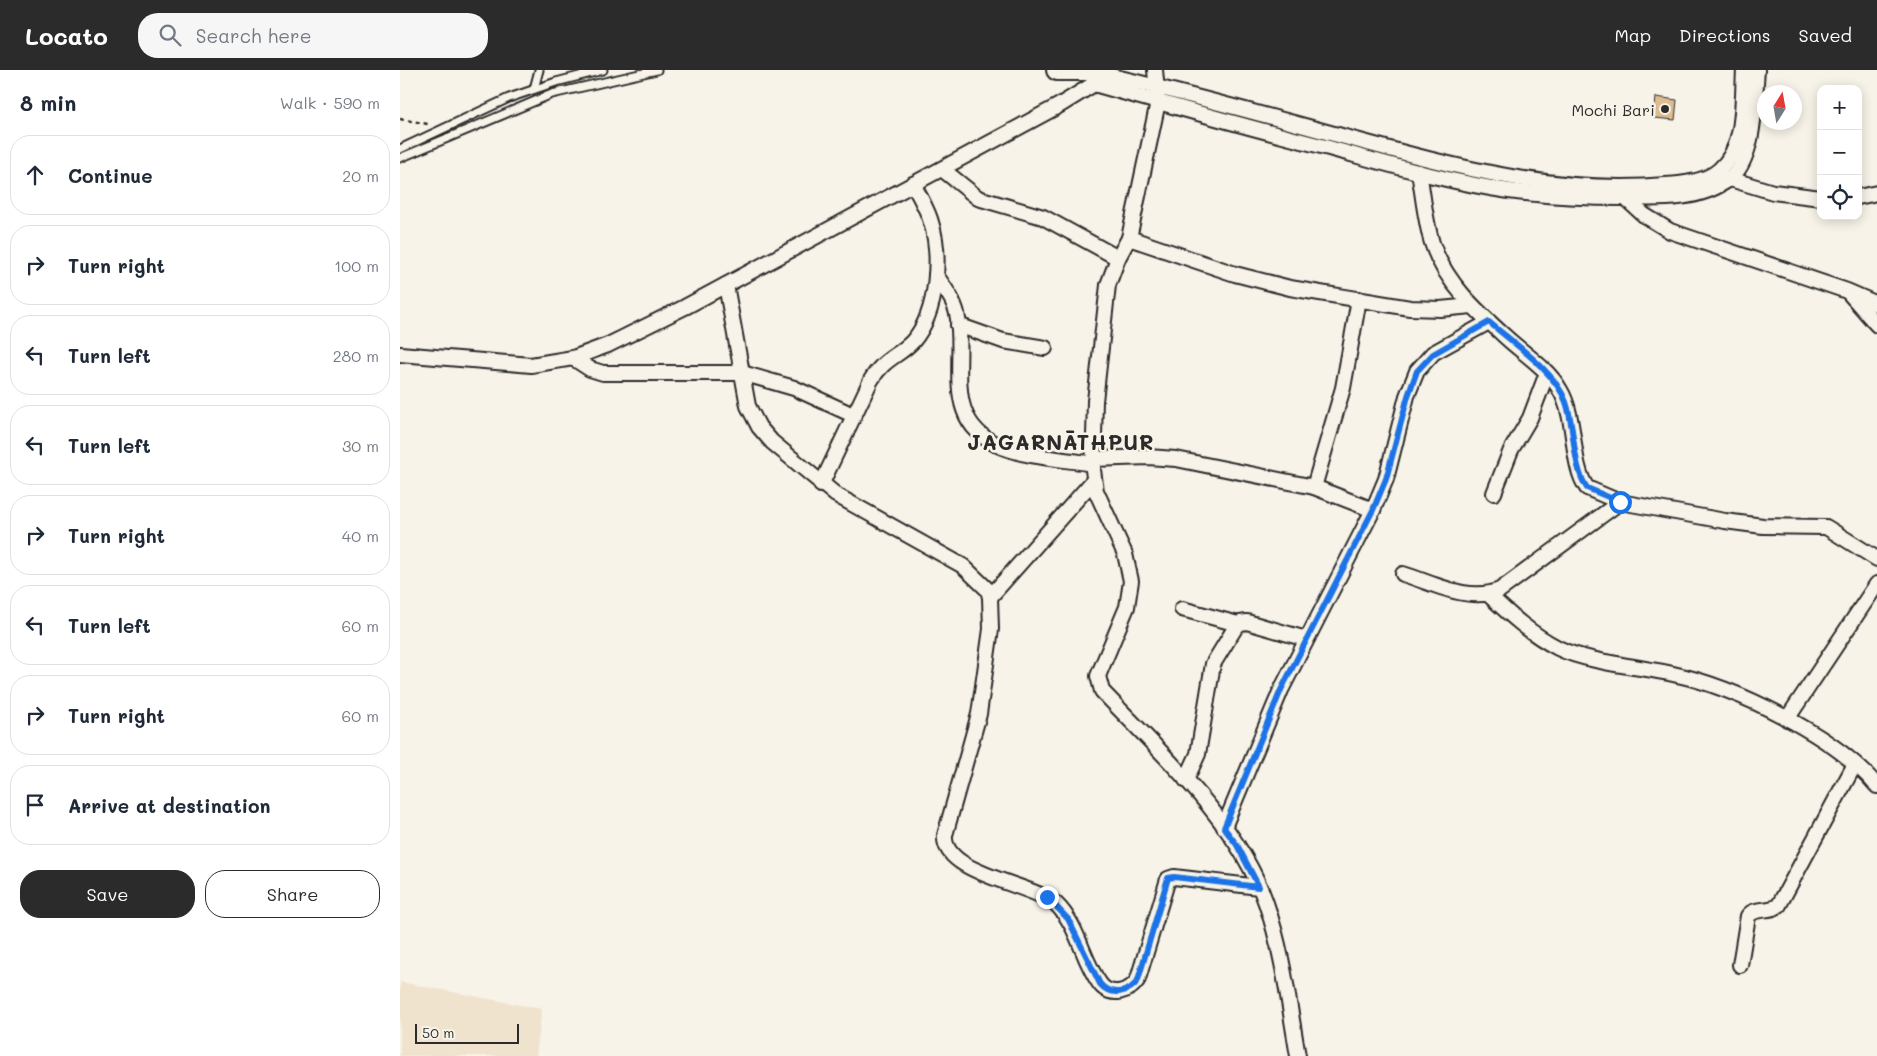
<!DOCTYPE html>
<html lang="en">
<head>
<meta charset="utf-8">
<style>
  :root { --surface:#fff; --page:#f6f6f7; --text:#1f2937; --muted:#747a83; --line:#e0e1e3; --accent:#2b2b2b }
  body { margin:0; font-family:Mali,sans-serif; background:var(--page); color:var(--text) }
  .controls { position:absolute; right:15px; top:15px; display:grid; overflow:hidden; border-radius:10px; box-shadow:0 2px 12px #0003 }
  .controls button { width:45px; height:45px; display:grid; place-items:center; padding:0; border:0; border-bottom:1px solid var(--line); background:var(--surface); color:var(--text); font:25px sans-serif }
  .compass { position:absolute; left:1357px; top:15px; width:45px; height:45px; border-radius:50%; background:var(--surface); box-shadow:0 2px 12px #0003; rotate:11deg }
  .scale { position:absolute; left:15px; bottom:12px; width:104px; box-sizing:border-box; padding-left:5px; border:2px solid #2b2b2b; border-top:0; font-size:14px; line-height:18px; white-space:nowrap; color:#2b2b2b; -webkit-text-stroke:4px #f7f3e8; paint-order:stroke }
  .stop { position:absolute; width:15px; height:15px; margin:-11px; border:4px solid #1a73e8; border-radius:50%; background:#fff }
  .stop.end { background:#1a73e8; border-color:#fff; box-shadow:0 1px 5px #0008 }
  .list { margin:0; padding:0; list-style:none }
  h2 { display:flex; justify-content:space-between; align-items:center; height:65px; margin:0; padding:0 20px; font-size:21px }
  h2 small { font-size:16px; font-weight:400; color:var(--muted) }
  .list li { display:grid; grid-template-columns:32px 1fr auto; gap:15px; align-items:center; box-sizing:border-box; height:80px; margin:0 10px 10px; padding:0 10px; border:1px solid var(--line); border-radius:20px }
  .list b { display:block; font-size:19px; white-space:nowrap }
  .list em { font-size:16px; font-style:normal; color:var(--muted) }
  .actions { display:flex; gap:10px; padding:15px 20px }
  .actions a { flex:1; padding:11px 0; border:1px solid var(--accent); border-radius:20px; text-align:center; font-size:18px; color:var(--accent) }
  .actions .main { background:var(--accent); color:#fff }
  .icon { flex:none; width:28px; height:28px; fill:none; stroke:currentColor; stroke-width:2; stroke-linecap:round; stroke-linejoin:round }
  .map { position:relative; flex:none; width:1477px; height:986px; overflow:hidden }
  header { display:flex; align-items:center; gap:30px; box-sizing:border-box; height:70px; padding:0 25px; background:var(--accent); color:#fff }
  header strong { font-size:24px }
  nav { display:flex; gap:28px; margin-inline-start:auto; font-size:18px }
  .search { width:350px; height:45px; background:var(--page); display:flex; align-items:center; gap:12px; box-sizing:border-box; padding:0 18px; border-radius:20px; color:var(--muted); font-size:19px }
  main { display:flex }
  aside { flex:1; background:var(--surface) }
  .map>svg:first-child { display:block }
  .built { fill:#f0e3ce }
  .building { fill:#debe90; stroke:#2b2b2b }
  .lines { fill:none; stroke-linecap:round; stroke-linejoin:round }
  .service-casing { stroke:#2b2b2b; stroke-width:11 }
  .minor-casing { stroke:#2b2b2b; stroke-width:18 }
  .secondary-casing { stroke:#2b2b2b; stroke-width:24 }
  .path { stroke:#2b2b2b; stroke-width:2.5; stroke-dasharray:4 4; stroke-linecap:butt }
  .service { stroke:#f7f3e8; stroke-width:7 }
  .minor { stroke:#f7f3e8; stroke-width:14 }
  .secondary { stroke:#f7f3e8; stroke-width:20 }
  .route { stroke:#1a73e8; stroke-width:6 }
  .poi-dot { fill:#2b2b2b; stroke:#f7f3e8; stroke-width:2 }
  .labels { text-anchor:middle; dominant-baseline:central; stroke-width:5; stroke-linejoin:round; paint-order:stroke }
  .poi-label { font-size:16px; fill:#2b2b2b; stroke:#f7f3e8; text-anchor:end }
  .district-label { font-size:21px; font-weight:bold; letter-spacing:1px; fill:#2b2b2b; stroke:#f7f3e8 }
</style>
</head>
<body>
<header>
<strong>Locato</strong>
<div class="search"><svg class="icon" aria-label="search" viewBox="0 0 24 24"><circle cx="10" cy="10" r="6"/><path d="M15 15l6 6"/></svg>Search here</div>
<nav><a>Map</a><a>Directions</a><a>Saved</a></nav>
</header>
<main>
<aside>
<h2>8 min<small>Walk · 590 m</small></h2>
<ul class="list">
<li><svg class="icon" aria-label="ahead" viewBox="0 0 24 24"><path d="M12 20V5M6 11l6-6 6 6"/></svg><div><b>Continue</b></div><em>20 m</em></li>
<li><svg class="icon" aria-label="right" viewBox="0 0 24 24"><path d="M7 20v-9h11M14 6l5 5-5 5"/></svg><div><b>Turn right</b></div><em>100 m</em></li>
<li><svg class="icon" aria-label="left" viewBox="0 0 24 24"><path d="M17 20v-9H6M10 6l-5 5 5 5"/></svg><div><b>Turn left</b></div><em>280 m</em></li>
<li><svg class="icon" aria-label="left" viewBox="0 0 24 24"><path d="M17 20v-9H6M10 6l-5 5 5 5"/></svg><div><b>Turn left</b></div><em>30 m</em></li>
<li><svg class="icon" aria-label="right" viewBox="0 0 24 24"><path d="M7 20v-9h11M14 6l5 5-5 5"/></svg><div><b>Turn right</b></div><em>40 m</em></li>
<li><svg class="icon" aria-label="left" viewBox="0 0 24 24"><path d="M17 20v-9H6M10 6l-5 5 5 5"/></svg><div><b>Turn left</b></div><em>60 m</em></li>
<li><svg class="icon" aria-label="right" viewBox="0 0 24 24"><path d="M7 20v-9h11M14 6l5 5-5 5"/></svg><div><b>Turn right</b></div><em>60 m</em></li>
<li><svg class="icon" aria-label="arrive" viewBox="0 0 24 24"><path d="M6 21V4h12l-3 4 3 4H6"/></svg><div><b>Arrive at destination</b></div></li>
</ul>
<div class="actions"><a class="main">Save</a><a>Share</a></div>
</aside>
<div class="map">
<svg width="1477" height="986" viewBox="0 0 1477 986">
  <rect width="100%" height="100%" fill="#f7f3e8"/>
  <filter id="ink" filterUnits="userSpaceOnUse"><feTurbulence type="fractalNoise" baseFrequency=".02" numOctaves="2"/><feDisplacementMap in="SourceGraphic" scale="10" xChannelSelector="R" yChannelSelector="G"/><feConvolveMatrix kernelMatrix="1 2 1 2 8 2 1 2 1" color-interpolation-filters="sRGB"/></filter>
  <g filter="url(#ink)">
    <path class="built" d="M0 912 142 939 136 986H0Z"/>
    <path class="building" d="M1256 27 1277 30 1275 50 1254 48Z"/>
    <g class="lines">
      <g class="service-casing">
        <g id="service">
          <path d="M134 19 139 0"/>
          <path d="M0 79 109 28 156 12 203 0"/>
          <path d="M0 88 152 24 257 0"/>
        </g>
      </g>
      <g class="minor-casing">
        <g id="minor">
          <path d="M755 0 758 32 729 168 718 188 708 215 695 331 693 400 696 421 725 484 731 511 727 537 698 606 702 621C760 682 838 752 866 833 883 882 889 935 898 986"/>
          <path d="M703 4C786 23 867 46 949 68 1052 96 1157 125 1265 115 1282 114 1306 112 1319 100 1346 77 1342 32 1344 0"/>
          <path d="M694 14C772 36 850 58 929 78 988 94 1048 112 1109 121 1147 126 1186 128 1225 128 1259 129 1300 131 1329 109 1356 89 1354 31 1357 0"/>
          <path d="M542 99 578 128 643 147 718 188"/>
          <path d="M1019 102C1023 125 1025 150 1032 173 1045 213 1078 242 1109 270 1126 285 1149 300 1160 320 1177 348 1170 394 1187 418L1220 432 1325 451 1363 456 1426 457 1477 489"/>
          <path d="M1330 109 1373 122 1421 128"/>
          <path d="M1458 127 1477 123"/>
          <path d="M1225 128 1244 145 1270 161 1447 221 1477 234"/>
          <path d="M729 168 835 204 890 218 1010 238 1040 239 1072 236"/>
          <path d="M536 205C545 219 556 232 558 249 565 297 542 353 602 377 630 388 664 389 693 394"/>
          <path d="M326 215 348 336 359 357 372 372 436 425 563 496 588 520 590 527 591 559 579 644 545 765C541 804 633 814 656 834 679 856 682 890 700 914 710 928 731 922 738 909L768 809 774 807 859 817"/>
          <path d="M1449 223 1477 255"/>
          <path d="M558 255 603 271 645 278"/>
          <path d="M0 284 131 295 173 288 208 275 285 237 660 35 694 14 707 0"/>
          <path d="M173 288 190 299 203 303H342L394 318 453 345"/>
          <path d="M693 389 748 387 776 389 914 417 973 440"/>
          <path d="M421 415 471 310C485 287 498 287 513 271 538 242 542 184 530 149 526 137 519 125 513 114"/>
          <path d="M914 417 943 318 959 229"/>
          <path d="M1094 423 1111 380 1130 348 1147 303"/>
          <path d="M1003 504C1033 513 1069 533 1100 520L1220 432"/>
          <path d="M1089 525C1110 545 1131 564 1158 578 1186 592 1241 597 1273 604 1335 617 1436 666 1477 716"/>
          <path d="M590 527 694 410"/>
          <path d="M782 539 838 554"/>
          <path d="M1387 649 1477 514"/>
          <path d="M786 710 798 684 813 594 835 558 840 553 847 552 906 569"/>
          <path d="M824 757 881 620 973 440 986 409 1007 326 1017 301 1033 283 1089 252"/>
          <path d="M1340 895 1348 846C1356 836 1370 843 1379 835L1455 694"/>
        </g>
      </g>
      <g class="secondary-casing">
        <path id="secondary" d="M657 0H691"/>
      </g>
      <path class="path" d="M0 49 28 54"/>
      <use href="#service" class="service"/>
      <use href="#minor" class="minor"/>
      <use href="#secondary" class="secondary"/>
    </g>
  </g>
  <g class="lines" filter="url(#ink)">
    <path class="route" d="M647 827 668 849 700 914C711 927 730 923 738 910L768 808 774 807 859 817 837 775 824 758 881 620 973 440 986 409 1008 326 1017 301 1033 284 1089 252C1114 274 1154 300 1166 332 1175 357 1172 396 1187 418L1220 432"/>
  </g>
  <circle class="poi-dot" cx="1265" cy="39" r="5"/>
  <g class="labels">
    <g class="poi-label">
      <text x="1255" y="39">Mochi Bari</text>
    </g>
    <g class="district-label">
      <text x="661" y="371">JAGARNĀTHPUR</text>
    </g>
  </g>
</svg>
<div class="controls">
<button>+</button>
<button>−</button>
<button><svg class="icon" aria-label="locate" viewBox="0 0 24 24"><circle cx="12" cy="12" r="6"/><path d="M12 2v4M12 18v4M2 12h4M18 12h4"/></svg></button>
</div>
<svg class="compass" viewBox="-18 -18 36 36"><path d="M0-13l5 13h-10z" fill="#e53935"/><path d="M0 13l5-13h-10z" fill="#747a83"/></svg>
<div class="scale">50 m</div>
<div class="stop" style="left:1220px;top:432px"></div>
<div class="stop end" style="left:647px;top:827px"></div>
</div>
</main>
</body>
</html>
